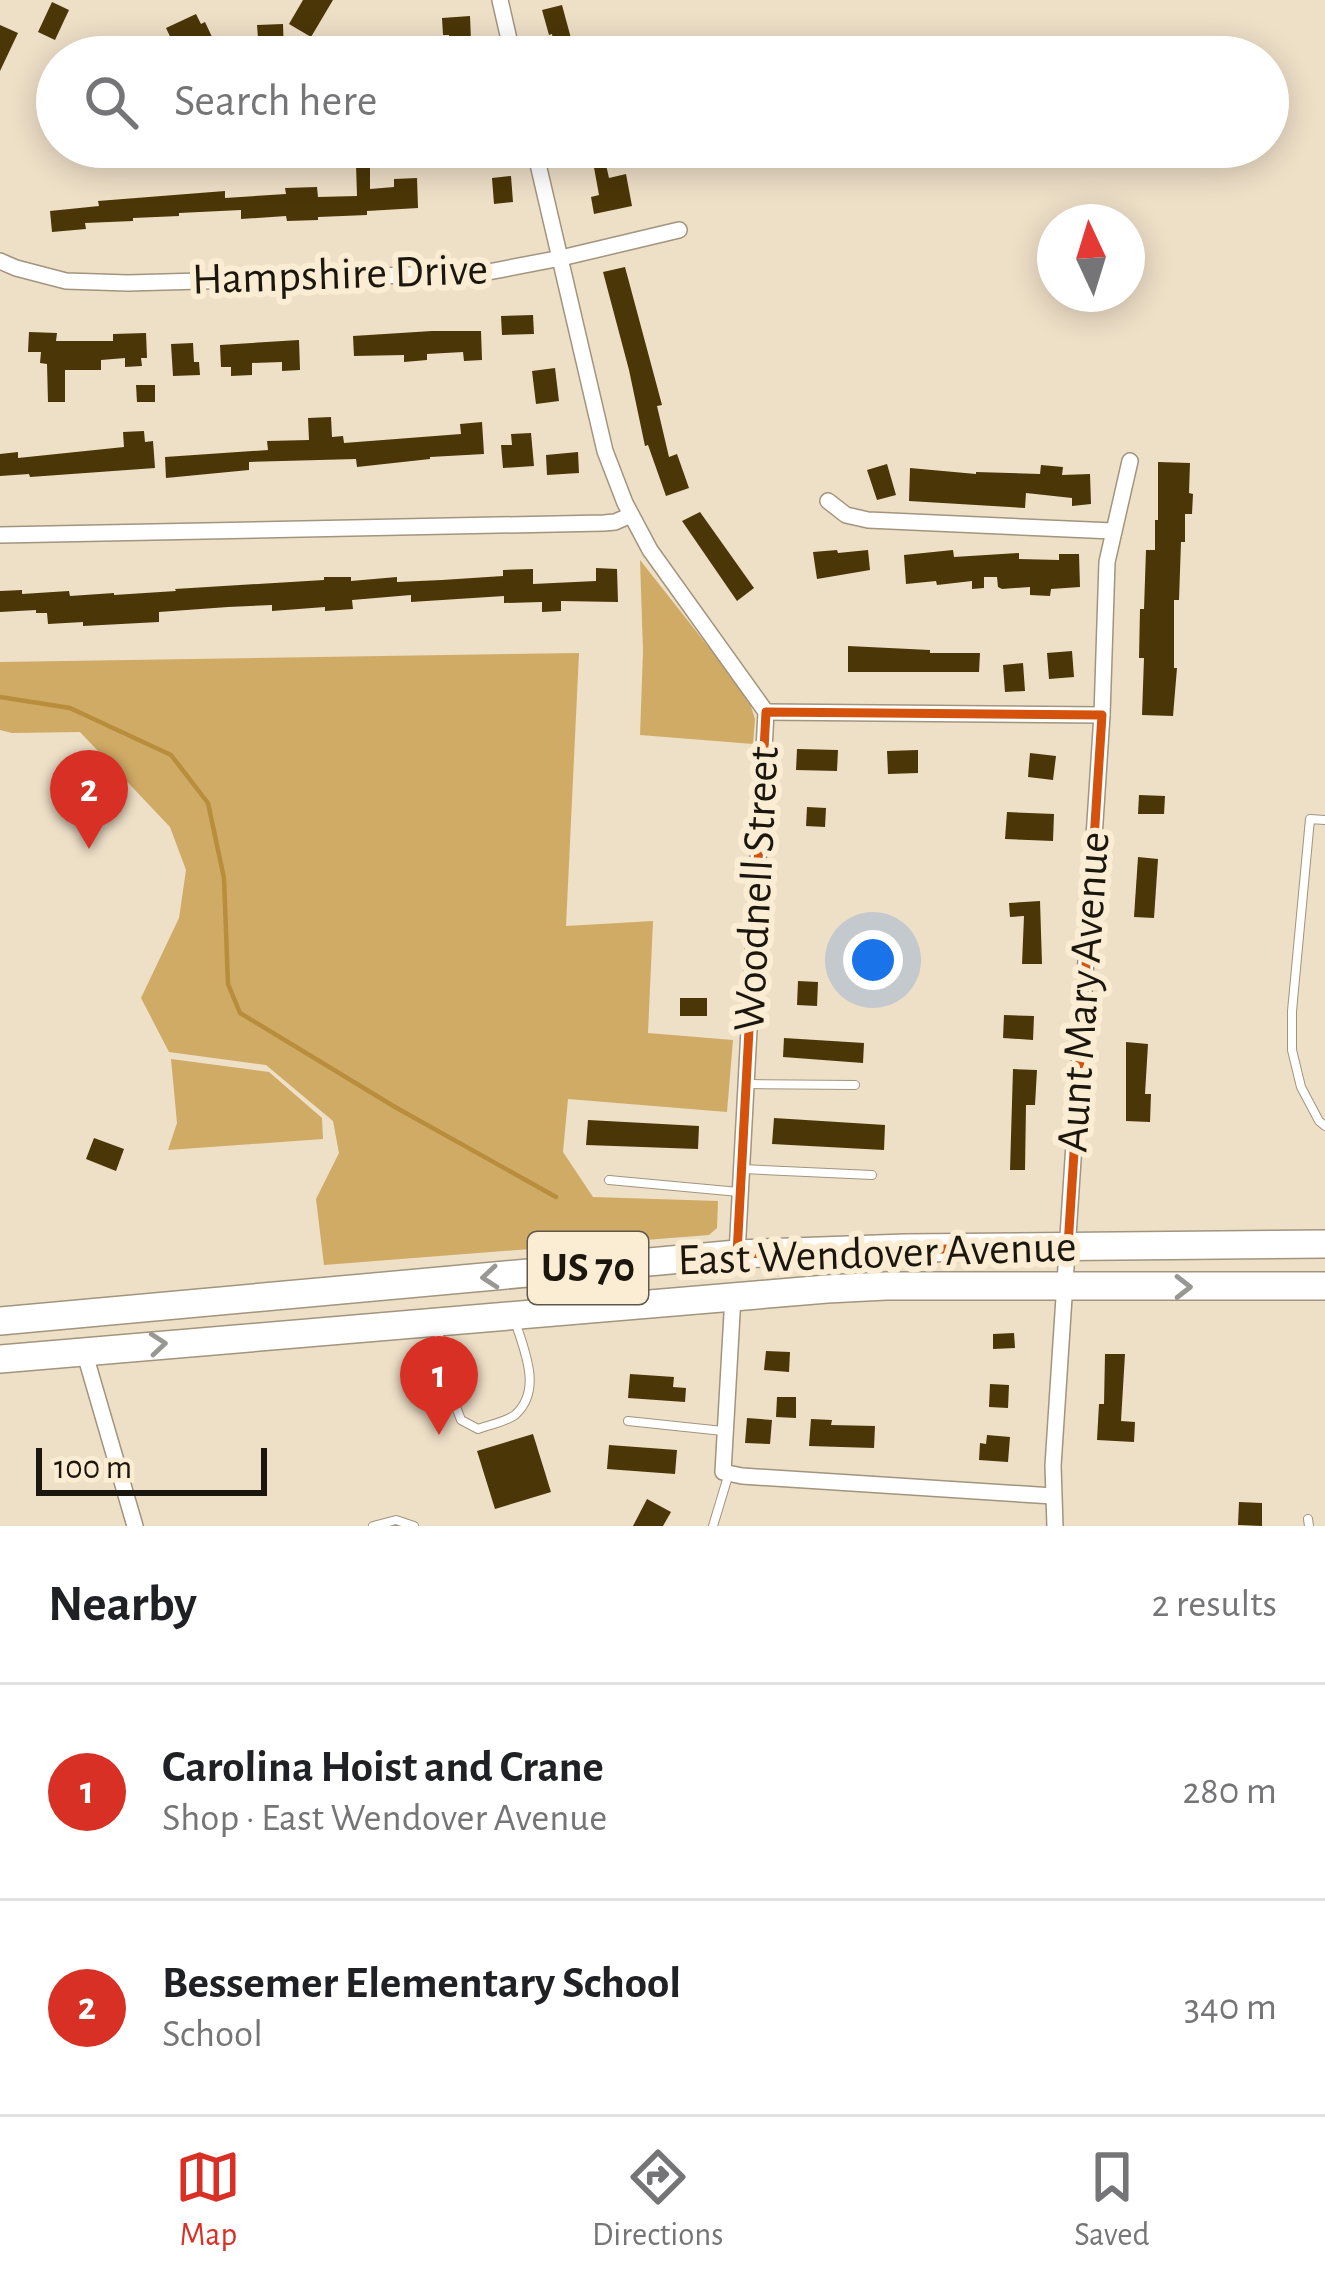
<!DOCTYPE html>
<html lang="en">
<head>
<meta charset="utf-8">
<style>
  :root { --surface:#fff; --page:#f2f2f2; --text:#202124; --muted:#757577; --line:#e0e0e0; --accent:#d93025 }
  body { margin:0; font-family:"Alegreya Sans",sans-serif; background:var(--page); color:var(--text) }
  .compass { position:absolute; left:1037px; top:204px; width:108px; height:108px; border-radius:50%; background:var(--surface); box-shadow:0 6px 30px #0003; rotate:356deg }
  .scale { position:absolute; left:36px; bottom:30px; width:231px; box-sizing:border-box; padding-left:12px; border:6px solid #1c170e; border-top:0; font-size:33px; line-height:42px; white-space:nowrap; color:#1c170e; -webkit-text-stroke:9px #fbedd3; paint-order:stroke }
  .you { position:absolute; left:873px; top:960px; width:42px; height:42px; margin:-30px; border:9px solid #fff; border-radius:50%; background:#1a73e8; box-shadow:0 0 0 18px #1a73e833 }
  .badge { display:grid; place-items:center; width:78px; height:78px; border-radius:50%; background:var(--accent); color:#fff; font-size:39px; font-weight:700 }
  .pin { position:absolute; translate:-50% -99px; filter:drop-shadow(0 3px 6px #0008) }
  .pin::after { content:''; position:absolute; top:63px; width:42px; height:36px; background:inherit; clip-path:polygon(0 0,100% 0,50% 100%) }
  .list { margin:0; padding:0; list-style:none }
  h2 { display:flex; justify-content:space-between; align-items:center; height:156px; margin:0; padding:0 48px; font-size:51px }
  h2 small { font-size:39px; font-weight:400; color:var(--muted) }
  .list li { display:grid; grid-template-columns:78px 1fr auto; gap:36px; align-items:center; box-sizing:border-box; height:216px; padding:0 48px; border-top:3px solid var(--line) }
  .list b { display:block; font-size:45px; white-space:nowrap }
  .list p { margin:0; font-size:39px; white-space:nowrap; color:var(--muted) }
  .list em { font-size:39px; font-style:normal; color:var(--muted) }
  .icon { flex:none; width:66px; height:66px; fill:none; stroke:currentColor; stroke-width:2; stroke-linecap:round; stroke-linejoin:round }
  .map { position:relative; flex:none; width:1325px; height:1526px; overflow:hidden }
  .search { position:absolute; background:var(--surface); box-shadow:0 6px 30px #0003; left:36px; right:36px; top:36px; height:132px; display:flex; align-items:center; gap:30px; box-sizing:border-box; padding:0 42px; border-radius:66px; color:var(--muted); font-size:45px }
  .sheet { height:588px; background:var(--surface) }
  nav { display:flex; justify-content:space-around; align-items:center; box-sizing:border-box; height:168px; border-top:3px solid var(--line); background:var(--surface); font-size:33px; color:var(--muted) }
  nav a { display:grid; justify-items:center; gap:6px }
  nav .on { color:var(--accent) }
  .map>svg:first-child { display:block }
  .green { fill:#d0ab66 }
  .lines { fill:none; stroke-linecap:round; stroke-linejoin:round }
  .stream { stroke:#b88e3c; stroke-width:4.5 }
  .building { fill:#4b3607 }
  .lane-casing { stroke:#a2947d; stroke-width:10 }
  .street-casing { stroke:#a2947d; stroke-width:18 }
  .highway-casing { stroke:#a2947d; stroke-width:30 }
  .lane { stroke:#fff; stroke-width:8 }
  .street { stroke:#fff; stroke-width:15 }
  .highway { stroke:#fff; stroke-width:27 }
  .oneway { stroke:#999793 }
  .marked { fill:none; stroke:#d4520c; stroke-width:9; stroke-linejoin:round }
  .labels { text-anchor:middle; dominant-baseline:central; stroke-width:12; stroke-linejoin:round; paint-order:stroke }
  .shield { fill:#fbedd3; stroke:#5f5749; stroke-width:3 }
  .shield-label { font-size:42px; font-weight:bold; fill:#1c170e }
  .street-label { font-size:45px; fill:#1c170e; stroke:#fbedd3 }
</style>
</head>
<body>
<div class="map">
<svg width="1325" height="1526" viewBox="0 0 1325 1526">
  <rect width="100%" height="100%" fill="#eedfc7"/>
  <g class="green">
    <path d="M640 560 748 697 755 719 753 744 640 735 643 651Z"/>
    <path d="M579 653 566 926 653 921 648 1033 733 1040 727 1112 568 1099 563 1152 593 1197 718 1201 717 1228 709 1235 324 1265 316 1199 339 1153 333 1121 266 1065 169 1052 141 998 179 918 186 870 170 827 80 732 12 733 0 730V662Z"/>
    <path d="M171 1059 269 1072 322 1118 323 1139 168 1150 177 1123Z"/>
  </g>
  <g class="lines">
    <path class="stream" d="M0 697 70 708 171 755 208 803 224 878 228 984 240 1013 395 1107 556 1197"/>
  </g>
  <g class="building">
    <path d="M303 0H333L311 37 289 24Z"/>
    <path d="M52 2 69 10 55 40 38 32Z"/>
    <path d="M562 5 572 42 575 57H556L552 34 549 35 542 10Z"/>
    <path d="M196 14 201 24 205 22 213 39 192 49 189 43 176 49 166 28Z"/>
    <path d="M470 16 471 41 450 43 449 35H443L442 18Z"/>
    <path d="M283 24 284 57H252L251 38H258L257 25Z"/>
    <path d="M0 25 18 33 0 71Z"/>
    <path d="M585 147H602L609 178 626 174 632 206 594 214 591 197 599 195 593 162 588 163Z"/>
    <path d="M356 164H370V189L394 187V179L417 178 418 208 367 211V215L318 217V220L287 221 286 216 241 219V210L179 213V216L133 218V221L85 223 86 229 52 232 50 211 99 206 98 201 225 191V198L286 194 285 188 317 187 318 197 357 196Z"/>
    <path d="M511 176 513 202 494 204 492 178Z"/>
    <path d="M625 267 662 405 657 406 669 457 677 454 689 488 666 496 648 445 645 446 629 370 603 272Z"/>
    <path d="M533 315 534 334 502 335 501 316Z"/>
    <path d="M432 331H481L482 360 464 361 463 352 427 354V360L404 362V355L354 356 353 336Z"/>
    <path d="M29 332 57 333 56 341H113V334L146 333 147 358H141L142 366 125 367V358L101 360V370H65V402H48L47 364 40 363 41 352H28Z"/>
    <path d="M299 340 300 370 282 371V362L252 363V375L231 376V367H221L220 345Z"/>
    <path d="M193 343 194 362H199L200 375 173 376 171 344Z"/>
    <path d="M555 368 559 401 536 404 532 371Z"/>
    <path d="M136 385H155V402H137Z"/>
    <path d="M331 417 332 437 343 436 344 443 461 434 460 424 482 422 484 454 430 457V459L357 467 356 459 249 462V470L166 478 165 457 268 450 267 441 309 440 308 418Z"/>
    <path d="M144 431 145 442 153 441 155 468 30 477 29 474 0 476V454L18 452V458L124 447 123 432Z"/>
    <path d="M531 433 534 466 503 468 501 445H512L511 434Z"/>
    <path d="M578 452 579 473 547 475 546 455Z"/>
    <path d="M1158 462 1190 463 1189 493 1193 494 1192 514H1185V542H1181L1179 600H1174V668H1177L1173 716 1142 715 1144 658H1139L1140 609H1144L1146 550H1155V520H1158Z"/>
    <path d="M887 464 896 495 877 500 867 470Z"/>
    <path d="M1041 465 1063 467 1062 475 1090 474 1091 504 1072 506V498L1026 493 1025 508 909 501 910 468 976 474V472L1040 474Z"/>
    <path d="M700 512 754 588 737 601 682 521Z"/>
    <path d="M837 550 838 553 868 550 870 570 817 579 813 552Z"/>
    <path d="M953 550 954 557 1019 553V559L1059 560V554H1079L1080 587 1051 589 1050 596 1030 595V587L1002 589 998 587 997 577H984V588L972 589V581L937 585 936 581 906 584 904 555Z"/>
    <path d="M596 568 617 569 618 602 561 601V611L542 612V602L504 603V596L411 602V595L352 600 353 609 325 611V607L272 611V605L228 607 159 612V622L83 626V622L48 624 47 613H36V610L0 612V591L22 590V594L69 591 70 596 114 593V595L176 591 175 589 324 580V577H351V581L397 577V582L442 580 503 576V570L533 569V584L596 581Z"/>
    <path d="M848 646 930 650V653H980L979 672H848Z"/>
    <path d="M1072 651 1074 677 1049 679 1047 653Z"/>
    <path d="M1023 663 1025 691 1005 692 1003 665Z"/>
    <path d="M797 749 838 750 837 771 796 770Z"/>
    <path d="M918 750V773L888 774 887 751Z"/>
    <path d="M1030 753 1056 756 1053 780 1028 777Z"/>
    <path d="M1139 795 1165 796 1164 814H1138Z"/>
    <path d="M807 807 826 808 825 827 806 826Z"/>
    <path d="M1007 812 1054 814 1053 841 1005 839Z"/>
    <path d="M1138 857 1158 859 1154 918 1134 917Z"/>
    <path d="M1040 901 1042 964H1022L1024 916 1010 917 1009 903Z"/>
    <path d="M798 981 818 982 817 1006 797 1005Z"/>
    <rect x="680" y="998" width="27" height="18"/>
    <path d="M1004 1015 1034 1016 1033 1040 1003 1038Z"/>
    <path d="M784 1038 864 1043 863 1063 783 1057Z"/>
    <path d="M1126 1042 1148 1044 1145 1094H1151L1150 1122 1126 1121Z"/>
    <path d="M1013 1069 1037 1070 1035 1105H1026L1025 1170H1010Z"/>
    <path d="M774 1118 885 1125 884 1150 772 1144Z"/>
    <path d="M588 1120 699 1126 698 1149 586 1145Z"/>
    <path d="M94 1138 124 1149 116 1171 86 1159Z"/>
    <path d="M1014 1333 1015 1348 993 1349V1334Z"/>
    <path d="M766 1351 790 1352 789 1372 764 1370Z"/>
    <path d="M1105 1354H1125L1121 1421 1135 1422 1134 1442 1097 1440 1099 1404H1104Z"/>
    <path d="M630 1374 674 1377 673 1387 686 1388 685 1402 628 1398Z"/>
    <path d="M990 1384 1009 1385 1008 1408 989 1407Z"/>
    <path d="M777 1397H796V1418L776 1417Z"/>
    <path d="M747 1418 772 1420 770 1444 745 1443Z"/>
    <path d="M811 1419 832 1420 831 1425 875 1426 874 1448 809 1446Z"/>
    <path d="M533 1434 551 1492 495 1509 477 1451Z"/>
    <path d="M987 1435 1010 1437 1008 1462 979 1460 980 1443 986 1444Z"/>
    <path d="M609 1445 677 1450 675 1474 607 1469Z"/>
    <path d="M647 1499 671 1512 663 1526H633Z"/>
    <path d="M1239 1502 1262 1503V1526L1238 1525Z"/>
  </g>
  <g class="lines">
    <g class="lane-casing">
      <g id="lane">
        <path d="M1325 820 1310 819 1292 1011V1050L1301 1087 1319 1121 1325 1126"/>
        <path d="M748 1084 855 1085"/>
        <path d="M743 1169 872 1175"/>
        <path d="M609 1180 739 1192"/>
        <path d="M437 1328 453 1399 461 1420 478 1429C489 1425 505 1422 515 1415 543 1390 524 1350 515 1321"/>
        <path d="M628 1421 723 1431"/>
        <path d="M1308 1519 1309 1526"/>
        <path d="M373 1526 396 1520 414 1526"/>
        <path d="M713 1526 729 1473"/>
      </g>
    </g>
    <g class="street-casing">
      <g id="street">
        <path d="M500 0 513 57"/>
        <path d="M534 147 605 451 625 503 650 550 766 712 737 1254"/>
        <path d="M0 261 16 268 66 281 128 283 483 273 561 258 679 230"/>
        <path d="M828 501 846 515 868 520 1113 531"/>
        <path d="M0 535 604 523 615 522 631 515"/>
        <path d="M766 712 1102 715"/>
        <path d="M733 1296 723 1472 742 1476 1053 1496"/>
        <path d="M84 1351 135 1526"/>
        <path d="M1055 1526 1053 1466 1102 715 1107 562 1130 461"/>
      </g>
    </g>
    <g class="highway-casing">
      <g id="highway">
        <path d="M0 1321 737 1254 906 1248 1325 1244"/>
        <path d="M0 1359 827 1289 886 1286H1325"/>
      </g>
    </g>
    <use href="#lane" class="lane"/>
    <use href="#street" class="street"/>
    <use href="#highway" class="highway"/>
  </g>
  <defs><path id="oneway-chevron" d="M-2-3.5L2.5 0L-2 3.5" fill="none" stroke-width="1.6" stroke-linecap="round" stroke-linejoin="round" transform="scale(3)"/></defs>
  <g class="oneway">
    <use href="#oneway-chevron" transform="translate(490 1277) rotate(175)"/>
    <use href="#oneway-chevron" transform="translate(1183 1287)"/>
    <use href="#oneway-chevron" transform="translate(158 1344) rotate(-5)"/>
  </g>
  <path class="marked" d="M766 712 1102 715 1068 1246 737 1254Z"/>
  <g class="labels">
    <rect class="shield" x="528" y="1232" width="120" height="72" rx="9"/>
    <g class="shield-label">
      <text x="588" y="1268">US 70</text>
    </g>
    <g class="street-label">
      <text transform="translate(340 275) rotate(-2)">Hampshire Drive</text>
      <text transform="translate(757 889) rotate(-87)">Woodnell Street</text>
      <text transform="translate(1084 992) rotate(-86)">Aunt Mary Avenue</text>
      <text transform="translate(877 1254) rotate(-2)">East Wendover Avenue</text>
    </g>
  </g>
</svg>
<svg class="compass" viewBox="-18 -18 36 36"><path d="M0-13l5 13h-10z" fill="#e53935"/><path d="M0 13l5-13h-10z" fill="#757577"/></svg>
<div class="scale">100 m</div>
<div class="you"></div>
<div class="pin badge" style="left:439px;top:1435px">1</div>
<div class="pin badge" style="left:89px;top:849px">2</div>
<div class="search"><svg class="icon" aria-label="search" viewBox="0 0 24 24"><circle cx="10" cy="10" r="6"/><path d="M15 15l6 6"/></svg>Search here</div>
</div>
<section class="sheet">
<h2>Nearby<small>2 results</small></h2>
<ul class="list">
<li><span class="badge">1</span><div><b>Carolina Hoist and Crane</b><p>Shop · East Wendover Avenue</p></div><em>280 m</em></li>
<li><span class="badge">2</span><div><b>Bessemer Elementary School</b><p>School</p></div><em>340 m</em></li>
</ul>
</section>
<nav>
<a class="on"><svg class="icon" aria-label="map" viewBox="0 0 24 24"><path d="M3 6l6-2 6 2 6-2v14l-6 2-6-2-6 2zM9 4v14M15 6v14"/></svg>Map</a>
<a><svg class="icon" aria-label="directions" viewBox="0 0 24 24"><path d="M12 3l9 9-9 9-9-9zM9 14v-3h6M13 9l2 2-2 2"/></svg>Directions</a>
<a><svg class="icon" aria-label="saved" viewBox="0 0 24 24"><path d="M7 4h10v16l-5-4-5 4z"/></svg>Saved</a>
</nav>
</body>
</html>
